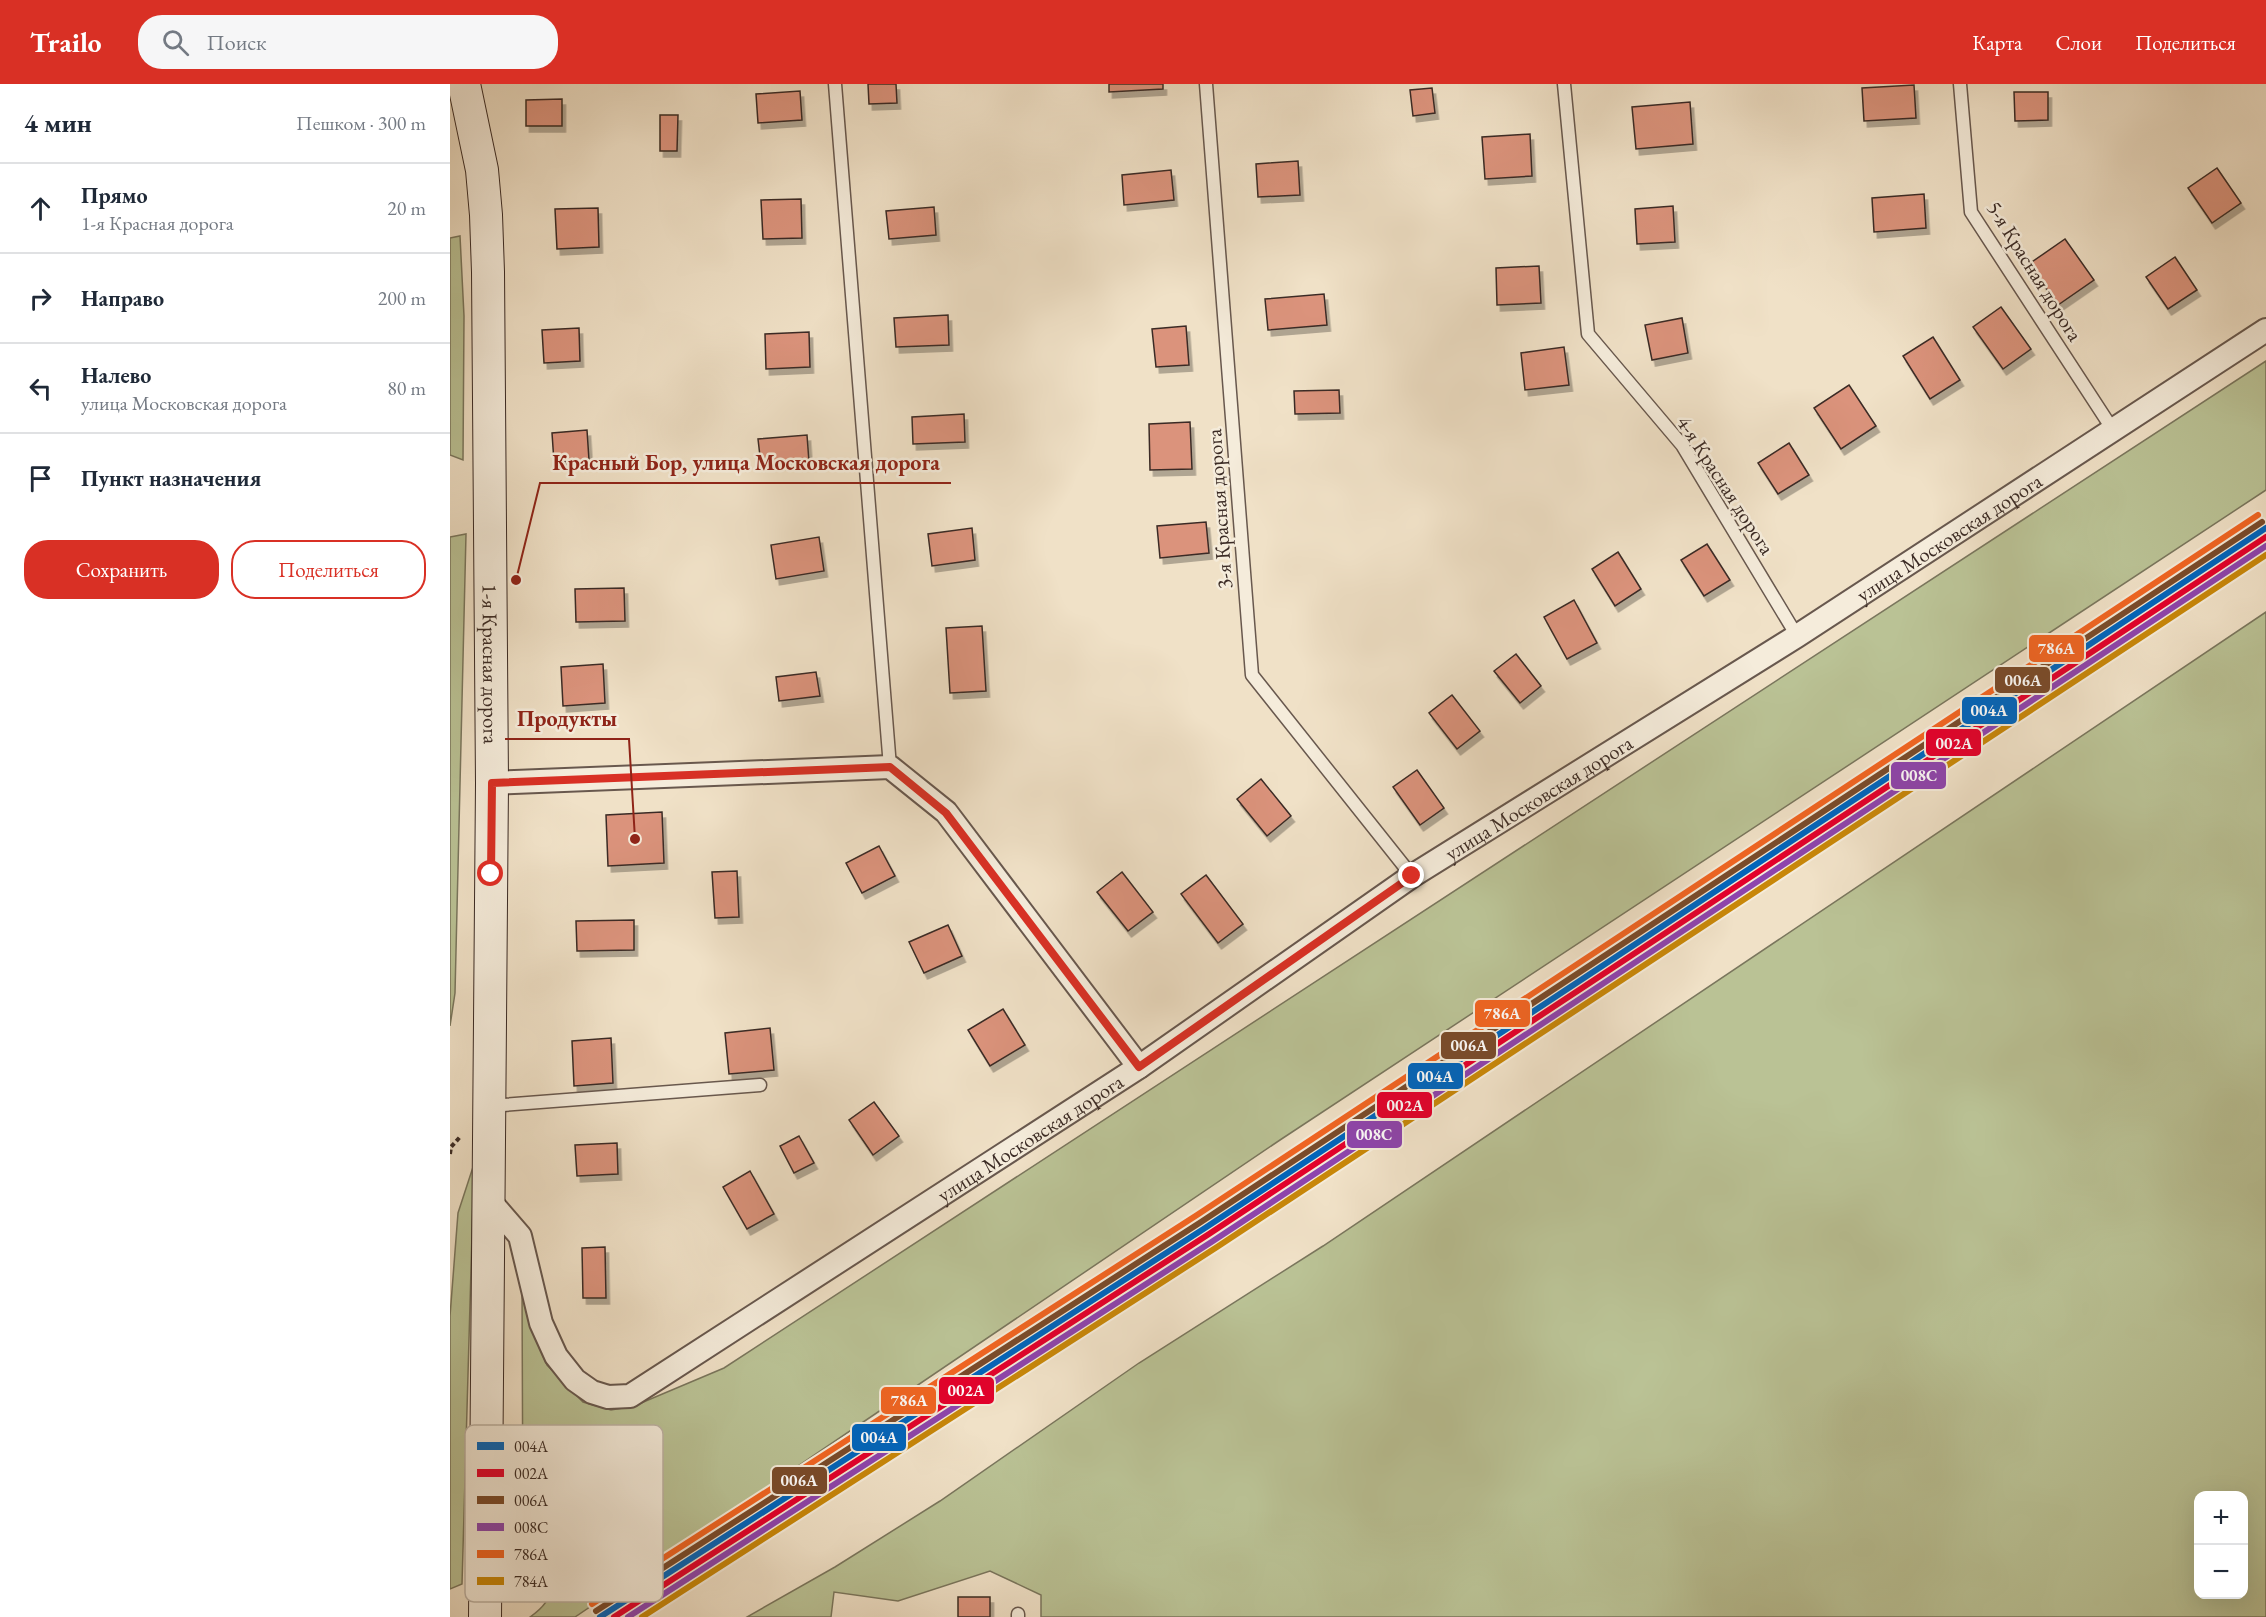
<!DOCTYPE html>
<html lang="ru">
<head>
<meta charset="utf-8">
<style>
  :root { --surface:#fff; --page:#f6f6f7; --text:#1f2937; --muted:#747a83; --line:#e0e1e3; --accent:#d93025 }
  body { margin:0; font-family:"EB Garamond",serif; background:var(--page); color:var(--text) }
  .controls { position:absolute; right:18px; bottom:18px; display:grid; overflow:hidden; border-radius:12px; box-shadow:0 6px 24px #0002 }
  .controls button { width:54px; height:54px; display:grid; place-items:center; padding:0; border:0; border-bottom:2px solid var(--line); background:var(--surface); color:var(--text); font:30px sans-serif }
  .stop { position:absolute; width:18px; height:18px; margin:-14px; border:4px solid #d93025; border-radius:50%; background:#fff }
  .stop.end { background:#d93025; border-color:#fff; box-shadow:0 2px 6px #0008 }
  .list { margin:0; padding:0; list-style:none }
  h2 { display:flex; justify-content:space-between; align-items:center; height:78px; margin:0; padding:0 24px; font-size:26px }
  h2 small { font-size:20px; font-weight:400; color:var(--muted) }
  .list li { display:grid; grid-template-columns:39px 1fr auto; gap:18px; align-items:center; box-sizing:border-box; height:90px; padding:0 24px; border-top:2px solid var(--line) }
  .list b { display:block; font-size:22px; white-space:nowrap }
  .list p { margin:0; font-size:20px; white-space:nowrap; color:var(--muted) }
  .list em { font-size:20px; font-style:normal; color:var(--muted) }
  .actions { display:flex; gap:12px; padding:18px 24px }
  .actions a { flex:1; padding:14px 0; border:2px solid var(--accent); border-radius:24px; text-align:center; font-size:21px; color:var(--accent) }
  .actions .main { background:var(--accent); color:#fff }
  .icon { flex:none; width:33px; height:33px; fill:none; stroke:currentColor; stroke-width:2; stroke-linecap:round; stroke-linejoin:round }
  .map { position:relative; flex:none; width:1816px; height:1533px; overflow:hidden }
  header { display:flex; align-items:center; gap:36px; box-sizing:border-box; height:84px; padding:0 30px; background:var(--accent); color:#fff }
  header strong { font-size:28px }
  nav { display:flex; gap:33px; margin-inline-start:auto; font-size:21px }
  .search { width:420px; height:54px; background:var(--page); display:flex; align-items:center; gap:15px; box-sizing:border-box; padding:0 21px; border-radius:24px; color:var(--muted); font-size:22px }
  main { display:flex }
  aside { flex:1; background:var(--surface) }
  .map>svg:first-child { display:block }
  .green { fill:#bac295; stroke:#7a765d; stroke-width:1.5; fill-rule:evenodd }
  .building { fill:#db937b; stroke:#3b2b25; stroke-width:1.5; filter:url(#shadow) }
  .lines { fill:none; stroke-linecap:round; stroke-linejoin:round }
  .lane-casing { stroke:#68584e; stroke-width:15 }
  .street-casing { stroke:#68584e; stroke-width:26 }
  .secondary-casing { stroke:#3b2b25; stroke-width:34 }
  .path { stroke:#3b2b25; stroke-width:4; stroke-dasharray:4.5 3; stroke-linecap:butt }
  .lane { stroke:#f5ecdb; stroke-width:12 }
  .street { stroke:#f5ecdb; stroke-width:22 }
  .secondary { stroke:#f5ecdb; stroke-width:32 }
  .rail-1-casing { stroke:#f5ecdb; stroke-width:10 }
  .rail-2-casing { stroke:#f5ecdb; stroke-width:10 }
  .rail-3-casing { stroke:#f5ecdb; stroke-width:10 }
  .rail-4-casing { stroke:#f5ecdb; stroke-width:10 }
  .rail-5-casing { stroke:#f5ecdb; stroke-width:10 }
  .rail-6-casing { stroke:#f5ecdb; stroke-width:10 }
  .rail-1 { stroke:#0065bd; stroke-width:6 }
  .rail-2 { stroke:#e4002b; stroke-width:6 }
  .rail-3 { stroke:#7a4b2a; stroke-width:6 }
  .rail-4 { stroke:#8e44ad; stroke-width:6 }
  .rail-5 { stroke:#f26522; stroke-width:6 }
  .rail-6 { stroke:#c88709; stroke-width:6 }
  .route { stroke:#d93025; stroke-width:8 }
  .labels { text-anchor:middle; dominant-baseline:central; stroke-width:5; stroke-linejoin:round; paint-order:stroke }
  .street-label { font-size:21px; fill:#3b2b25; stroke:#f5ecdb }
  .key { fill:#f5ecdb; stroke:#bdb2a4; stroke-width:1.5 }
  .key-label { font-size:16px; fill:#3b2b25 }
  .leader { fill:none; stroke:#8f2418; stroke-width:2 }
  .callout-dot { fill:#8f2418; stroke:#f5ecdb; stroke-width:2 }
  .callout-label { font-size:22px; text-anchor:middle; font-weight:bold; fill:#8f2418; stroke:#f5ecdb; stroke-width:5; stroke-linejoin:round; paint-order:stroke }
  .line-badge { stroke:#f5ecdb; stroke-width:2 }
  .badge-label { font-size:16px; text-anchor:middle; font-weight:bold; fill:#fff }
</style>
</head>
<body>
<header>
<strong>Trailo</strong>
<div class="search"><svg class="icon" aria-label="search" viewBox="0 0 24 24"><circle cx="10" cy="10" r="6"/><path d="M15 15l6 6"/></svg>Поиск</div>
<nav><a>Карта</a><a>Слои</a><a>Поделиться</a></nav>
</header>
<main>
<aside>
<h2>4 мин<small>Пешком · 300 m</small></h2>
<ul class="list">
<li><svg class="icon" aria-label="ahead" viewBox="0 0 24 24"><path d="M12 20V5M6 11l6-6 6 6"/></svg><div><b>Прямо</b><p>1-я Красная дорога</p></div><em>20 m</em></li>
<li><svg class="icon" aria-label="right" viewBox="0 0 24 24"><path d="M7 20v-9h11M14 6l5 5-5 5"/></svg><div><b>Направо</b></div><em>200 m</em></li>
<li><svg class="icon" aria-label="left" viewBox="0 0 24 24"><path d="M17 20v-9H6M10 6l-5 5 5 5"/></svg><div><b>Налево</b><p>улица Московская дорога</p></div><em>80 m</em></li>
<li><svg class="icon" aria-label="arrive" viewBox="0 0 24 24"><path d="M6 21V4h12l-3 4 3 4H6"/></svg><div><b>Пункт назначения</b></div></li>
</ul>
<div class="actions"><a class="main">Сохранить</a><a>Поделиться</a></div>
</aside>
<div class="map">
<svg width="1816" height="1533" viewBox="0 0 1816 1533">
  <defs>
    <filter id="shadow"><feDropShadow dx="3.5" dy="6" stdDeviation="0" flood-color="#0004"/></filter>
  </defs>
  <rect width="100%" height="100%" fill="#f0e1c7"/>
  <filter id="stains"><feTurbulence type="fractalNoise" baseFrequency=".00333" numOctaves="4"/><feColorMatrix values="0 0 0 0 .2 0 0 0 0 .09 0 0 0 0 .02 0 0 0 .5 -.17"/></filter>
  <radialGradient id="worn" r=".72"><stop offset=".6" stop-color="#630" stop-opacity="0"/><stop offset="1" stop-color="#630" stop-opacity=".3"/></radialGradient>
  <g class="green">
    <path d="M10 152 14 232 13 376 0 371V154Z"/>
    <path d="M1816 277V406L830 1056 125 1533H80C118 1507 96 1486 73 1460L72 1201 82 1247 97 1281 133 1318 161 1326 184 1322 274 1284Z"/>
    <path d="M16 450 5 909 0 942V453Z"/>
    <path d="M1816 528V1533H591V1511L540 1487 448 1517 384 1508 381 1533H297L385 1483 490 1417 689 1279 873 1162ZM1748 1412H1794V1510H1748Z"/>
    <path d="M24 1080 12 1500 0 1505V1232L8 1129Z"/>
  </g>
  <g class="building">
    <path d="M418 0H446L447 19 419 20Z"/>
    <path d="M659 0H713V5L659 8Z"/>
    <path d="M1464 1 1466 34 1414 37 1412 4Z"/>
    <path d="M982 4 985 29 963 32 960 6Z"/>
    <path d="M350 7 352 36 308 39 306 10Z"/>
    <path d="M1564 8H1598V36L1565 37Z"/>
    <path d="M112 15V42H76V16Z"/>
    <path d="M1240 18 1243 60 1186 65 1182 23Z"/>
    <path d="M210 31H228L227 67H210Z"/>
    <path d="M1080 50 1082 92 1035 95 1032 53Z"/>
    <path d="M848 77 850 111 808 113 806 80Z"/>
    <path d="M1767 84 1791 119 1762 139 1738 104Z"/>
    <path d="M721 86 724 116 674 121 672 91Z"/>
    <path d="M1474 110 1476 144 1424 148 1422 114Z"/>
    <path d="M351 115 352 154 313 155 311 116Z"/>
    <path d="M1223 122 1225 158 1187 160 1185 125Z"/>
    <path d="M484 123 486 151 439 155 436 127Z"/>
    <path d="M148 124 149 163 107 165 105 125Z"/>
    <path d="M1615 155 1644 196 1608 221 1579 180Z"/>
    <path d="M1725 173 1747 206 1718 225 1696 193Z"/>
    <path d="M1089 182 1091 219 1047 221 1046 184Z"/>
    <path d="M874 210 877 241 818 246 815 215Z"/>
    <path d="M1551 223 1581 265 1553 285 1523 243Z"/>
    <path d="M498 231 499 261 446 263 444 234Z"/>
    <path d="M1232 234 1238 269 1202 276 1195 241Z"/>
    <path d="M736 242 739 281 706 283 702 245Z"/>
    <path d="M129 244 130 277 94 279 92 246Z"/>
    <path d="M359 248 360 283 316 285 315 250Z"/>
    <path d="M1483 253 1510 296 1480 315 1453 272Z"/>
    <path d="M1114 263 1119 301 1075 306 1071 269Z"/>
    <path d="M1399 301 1426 342 1391 365 1364 324Z"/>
    <path d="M889 306 890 329 845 330 844 307Z"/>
    <path d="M514 330 515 358 463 360 462 333Z"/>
    <path d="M740 338 742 385 700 386 699 340Z"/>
    <path d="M137 346 139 376 104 378 102 349Z"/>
    <path d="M357 351 359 378 311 381 308 355Z"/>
    <path d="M1339 359 1359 391 1328 410 1308 379Z"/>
    <path d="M756 438 759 469 710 474 707 442Z"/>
    <path d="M522 444 525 476 482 482 478 450Z"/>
    <path d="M369 453 374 487 326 495 321 461Z"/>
    <path d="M1257 460 1280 496 1254 512 1231 476Z"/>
    <path d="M1168 468 1191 505 1165 522 1142 485Z"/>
    <path d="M174 504 175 537 126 538 125 505Z"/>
    <path d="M1124 516 1147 559 1117 575 1094 533Z"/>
    <path d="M532 542 536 607 500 609 496 544Z"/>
    <path d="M1066 570 1091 602 1070 619 1044 587Z"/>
    <path d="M153 580 155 619 113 622 111 583Z"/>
    <path d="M366 588 370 612 329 617 326 593Z"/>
    <path d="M1002 611 1030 647 1007 665 979 629Z"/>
    <path d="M967 686 994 724 970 741 943 703Z"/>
    <path d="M811 695 841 732 817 752 787 715Z"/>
    <path d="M212 728 214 779 158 782 156 731Z"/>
    <path d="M429 762 445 792 412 809 396 779Z"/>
    <path d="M287 787 289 833 265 834 262 788Z"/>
    <path d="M672 788 703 828 678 847 647 808Z"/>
    <path d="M756 791 793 840 768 859 731 810Z"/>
    <path d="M184 836V866L127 867 126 837Z"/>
    <path d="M498 841 512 872 474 889 459 858Z"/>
    <path d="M553 925 575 961 540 982 518 946Z"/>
    <path d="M320 944 324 986 279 990 275 949Z"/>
    <path d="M161 954 163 999 124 1002 122 957Z"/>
    <path d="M424 1018 449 1052 423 1071 399 1036Z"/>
    <path d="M349 1052 364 1079 344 1089 330 1062Z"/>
    <path d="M167 1059 168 1090 127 1092 125 1061Z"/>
    <path d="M300 1087 324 1130 297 1145 273 1103Z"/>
    <path d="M155 1163 156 1214H133L132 1164Z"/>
    <rect x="508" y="1513" width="32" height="20"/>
  </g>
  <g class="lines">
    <g class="lane-casing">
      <g id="lane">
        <path d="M385 0 440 683"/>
        <path d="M756 0 802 591 962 792"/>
        <path d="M1114 0 1138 250 1232 361 1347 552"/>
        <path d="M1510 0 1521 128 1663 346"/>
        <path d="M40 1022 310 1001"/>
        <path d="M568 1533V1530"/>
      </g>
    </g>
    <g class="street-casing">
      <g id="street">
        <path d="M42 699 440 683 496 728 689 983"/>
        <path id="s1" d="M38 1115 70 1152 91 1239 106 1272 125 1296 142 1308 158 1313 180 1312 689 983 962 792 1347 552 1816 246"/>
      </g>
    </g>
    <g class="secondary-casing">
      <g id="secondary">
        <path id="s2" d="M14 0 32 86 36 131 38 188 42 699 35 1533"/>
      </g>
    </g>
    <path class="path" d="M0 1070 1 1063 10 1053"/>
    <use href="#lane" class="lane"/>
    <use href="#street" class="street"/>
    <use href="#secondary" class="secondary"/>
    <g class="rail-1-casing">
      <path id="rail-1" d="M150 1533 755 1144 1816 444"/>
    </g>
    <g class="rail-2-casing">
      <path id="rail-2" d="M164 1533 759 1150 1816 453"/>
    </g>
    <g class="rail-3-casing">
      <path id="rail-3" d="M146 1527 751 1138 1812 438"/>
    </g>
    <g class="rail-4-casing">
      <path id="rail-4" d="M178 1533 763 1157 1816 462"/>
    </g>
    <g class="rail-5-casing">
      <path id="rail-5" d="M142 1520 747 1131 1808 431"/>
    </g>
    <g class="rail-6-casing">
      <path id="rail-6" d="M192 1533 767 1163 1816 471"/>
    </g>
    <use href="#rail-1" class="rail-1"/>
    <use href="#rail-2" class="rail-2"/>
    <use href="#rail-3" class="rail-3"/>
    <use href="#rail-4" class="rail-4"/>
    <use href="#rail-5" class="rail-5"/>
    <use href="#rail-6" class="rail-6"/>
  </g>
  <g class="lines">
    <path class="route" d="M41 790 42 699 440 683 496 729 689 983 962 792"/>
  </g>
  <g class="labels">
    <g class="street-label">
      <text transform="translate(1585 187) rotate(58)">5-я Красная дорога</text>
      <text transform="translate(1276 401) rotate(57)">4-я Красная дорога</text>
      <text transform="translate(769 425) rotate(-94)">3-я Красная дорога</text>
      <text stroke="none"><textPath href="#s1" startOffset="1839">улица Московская дорога</textPath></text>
      <text stroke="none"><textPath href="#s2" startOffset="582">1-я Красная дорога</textPath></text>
      <text stroke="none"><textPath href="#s1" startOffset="1353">улица Московская дорога</textPath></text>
      <text stroke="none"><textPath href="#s1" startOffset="741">улица Московская дорога</textPath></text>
    </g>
  </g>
  <rect x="15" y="1341" width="198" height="177" rx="9" class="key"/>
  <rect x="27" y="1358" width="27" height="8" fill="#0065bd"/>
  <rect x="27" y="1385" width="27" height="8" fill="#e4002b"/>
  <rect x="27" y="1412" width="27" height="8" fill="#7a4b2a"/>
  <rect x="27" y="1439" width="27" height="8" fill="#8e44ad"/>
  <rect x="27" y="1466" width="27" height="8" fill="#f26522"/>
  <rect x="27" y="1493" width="27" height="8" fill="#c88709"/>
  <g class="key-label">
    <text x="64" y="1368">004А</text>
    <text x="64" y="1395">002А</text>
    <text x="64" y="1422">006А</text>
    <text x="64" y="1449">008С</text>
    <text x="64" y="1476">786А</text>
    <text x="64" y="1503">784А</text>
  </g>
  <path class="leader" d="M66 496L90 399H501M185 755L179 655H55"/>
  <g class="callout-dot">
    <circle cx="66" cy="496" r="6"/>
    <circle cx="185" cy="755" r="6"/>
  </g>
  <g class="callout-label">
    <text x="296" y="386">Красный Бор, улица Московская дорога</text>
    <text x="117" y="642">Продукты</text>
  </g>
  <g class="line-badge">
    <rect x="1578" y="550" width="57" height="29" rx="6" fill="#f26522"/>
    <rect x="1544" y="582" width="57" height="28" rx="6" fill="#7a4b2a"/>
    <rect x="1511" y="612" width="57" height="29" rx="6" fill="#0065bd"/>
    <rect x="1475" y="644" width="57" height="29" rx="6" fill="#e4002b"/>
    <rect x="1440" y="677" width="57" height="29" rx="6" fill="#8e44ad"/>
    <rect x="1024" y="915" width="57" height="29" rx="6" fill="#f26522"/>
    <rect x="990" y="947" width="57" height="29" rx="6" fill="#7a4b2a"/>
    <rect x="957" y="978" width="57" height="28" rx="6" fill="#0065bd"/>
    <rect x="926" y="1007" width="57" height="28" rx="6" fill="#e4002b"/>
    <rect x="896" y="1036" width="57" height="29" rx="6" fill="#8e44ad"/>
    <rect x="488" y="1292" width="57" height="29" rx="6" fill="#e4002b"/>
    <rect x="430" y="1302" width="57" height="29" rx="6" fill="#f26522"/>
    <rect x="401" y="1339" width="56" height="29" rx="6" fill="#0065bd"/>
    <rect x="321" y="1382" width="57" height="29" rx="6" fill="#7a4b2a"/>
  </g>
  <g class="badge-label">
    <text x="1606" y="570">786А</text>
    <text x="1573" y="602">006А</text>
    <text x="1539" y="632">004А</text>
    <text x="1504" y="665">002А</text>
    <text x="1469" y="697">008С</text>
    <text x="1052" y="935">786А</text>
    <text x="1019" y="967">006А</text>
    <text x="985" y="998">004А</text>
    <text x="955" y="1027">002А</text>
    <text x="924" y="1056">008С</text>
    <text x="516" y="1312">002А</text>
    <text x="459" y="1322">786А</text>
    <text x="429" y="1359">004А</text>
    <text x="349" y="1402">006А</text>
  </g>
  <rect width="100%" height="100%" filter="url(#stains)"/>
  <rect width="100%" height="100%" fill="url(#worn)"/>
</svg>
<div class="controls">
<button>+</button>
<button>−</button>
</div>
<div class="stop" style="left:41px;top:790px"></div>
<div class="stop end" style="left:962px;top:792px"></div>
</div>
</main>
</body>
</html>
